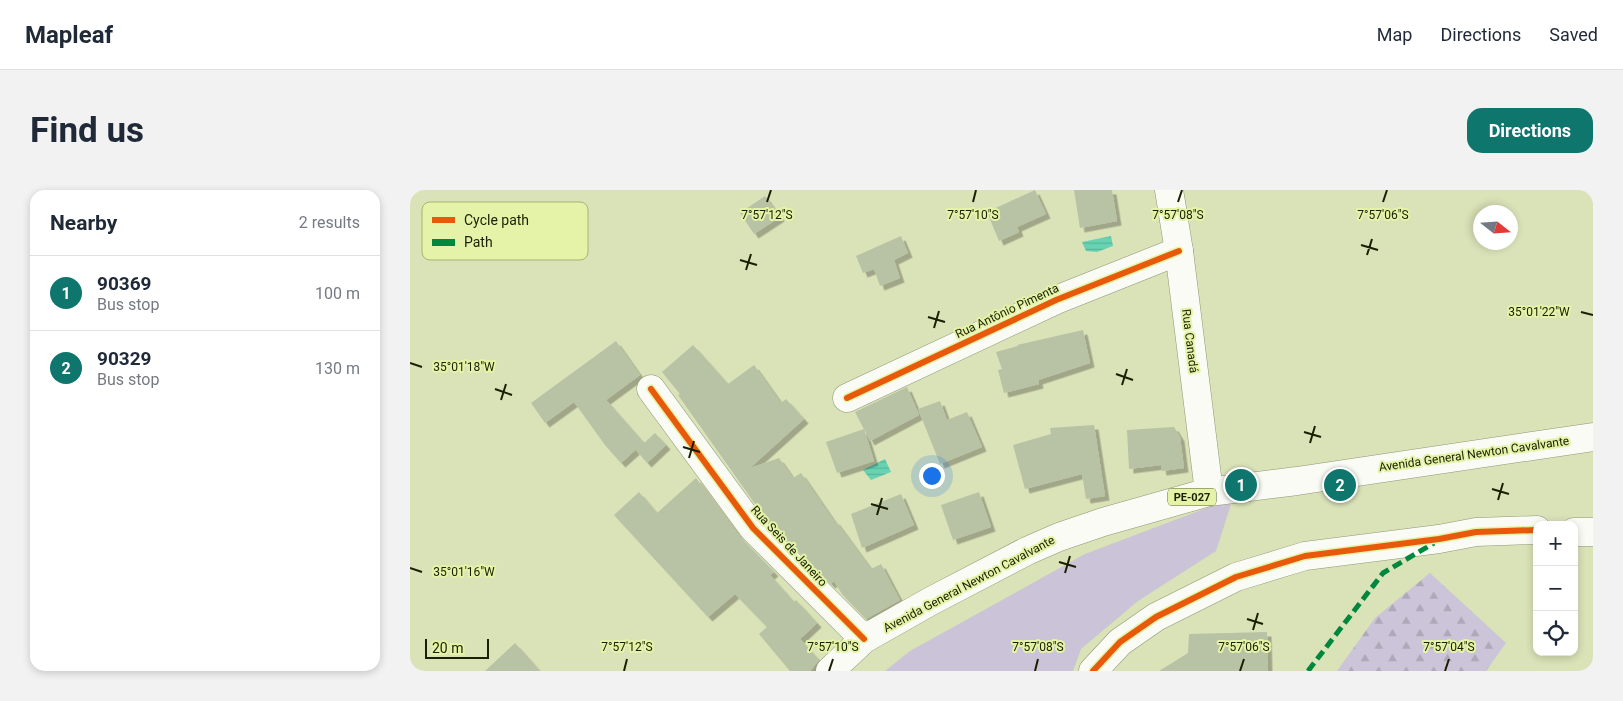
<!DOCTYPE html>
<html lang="en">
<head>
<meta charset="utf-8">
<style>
  :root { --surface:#fff; --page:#f2f2f3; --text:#1f2937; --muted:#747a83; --line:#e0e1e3; --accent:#0f766e }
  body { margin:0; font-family:Roboto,sans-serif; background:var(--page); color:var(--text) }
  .controls { position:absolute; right:15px; bottom:15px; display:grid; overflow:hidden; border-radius:10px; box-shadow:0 2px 8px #0003 }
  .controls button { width:45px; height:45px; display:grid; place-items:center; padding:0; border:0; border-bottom:1px solid var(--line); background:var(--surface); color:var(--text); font:25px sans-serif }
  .compass { position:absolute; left:1063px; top:15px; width:45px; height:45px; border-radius:50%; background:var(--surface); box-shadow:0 2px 8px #0003; rotate:107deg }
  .scale { position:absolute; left:15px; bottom:12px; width:64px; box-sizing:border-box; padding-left:5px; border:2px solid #1a1f01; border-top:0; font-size:14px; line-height:18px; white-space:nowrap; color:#1a1f01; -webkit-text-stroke:4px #e4f3a7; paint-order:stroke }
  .you { position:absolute; left:521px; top:285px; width:18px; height:18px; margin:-12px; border:4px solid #fff; border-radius:50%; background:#1a73e8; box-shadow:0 0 0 8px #1a73e833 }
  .badge { display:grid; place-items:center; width:32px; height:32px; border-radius:50%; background:var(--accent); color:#fff; font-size:16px; font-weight:700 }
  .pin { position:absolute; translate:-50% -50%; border:2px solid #fff; box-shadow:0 1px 5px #0006 }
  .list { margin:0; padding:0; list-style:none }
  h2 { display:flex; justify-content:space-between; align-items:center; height:65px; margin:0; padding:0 20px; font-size:21px }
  h2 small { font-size:16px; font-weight:400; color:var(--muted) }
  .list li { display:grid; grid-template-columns:32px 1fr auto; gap:15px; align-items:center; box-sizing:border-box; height:75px; padding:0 20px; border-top:1px solid var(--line) }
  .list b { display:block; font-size:19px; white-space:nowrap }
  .list p { margin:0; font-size:16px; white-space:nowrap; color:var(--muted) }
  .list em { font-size:16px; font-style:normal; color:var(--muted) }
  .icon { flex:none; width:28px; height:28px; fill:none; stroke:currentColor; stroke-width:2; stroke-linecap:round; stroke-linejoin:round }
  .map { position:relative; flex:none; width:1183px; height:481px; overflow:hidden; border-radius:15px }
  header { display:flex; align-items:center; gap:30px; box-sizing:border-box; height:70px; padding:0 25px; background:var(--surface); border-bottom:1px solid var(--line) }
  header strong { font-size:24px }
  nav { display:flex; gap:28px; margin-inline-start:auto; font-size:18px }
  .intro { display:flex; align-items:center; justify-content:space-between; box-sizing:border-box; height:120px; padding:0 30px }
  h1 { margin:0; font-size:35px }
  .button { padding:12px 22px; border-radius:15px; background:var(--accent); color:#fff; font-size:18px; font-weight:700 }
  main { display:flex; gap:30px; padding:0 30px }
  aside { flex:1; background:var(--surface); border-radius:15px; box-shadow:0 2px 8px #0003 }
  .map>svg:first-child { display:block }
  .forest { fill:url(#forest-firs) }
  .park { fill:#cbc3d7 }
  .water { fill:url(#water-rules) }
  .building { fill:#b7c3a4; filter:url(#shadow) }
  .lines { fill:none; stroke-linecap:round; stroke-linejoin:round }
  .minor-casing { stroke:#8f9674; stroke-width:29 }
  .major-casing { stroke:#8f9674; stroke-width:29 }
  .minor { stroke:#f9fbf4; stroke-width:28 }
  .major { stroke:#f9fbf4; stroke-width:28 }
  .quiet { stroke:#00873e; stroke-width:5; stroke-dasharray:10 5; stroke-linecap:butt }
  .cycleway-casing { stroke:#e4f3a7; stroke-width:9 }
  .cycleway { stroke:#e8590c; stroke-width:6 }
  .ticks { fill:none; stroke:#1a1f01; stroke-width:2 }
  .labels { text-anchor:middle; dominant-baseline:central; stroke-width:4; stroke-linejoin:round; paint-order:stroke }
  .shield { fill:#e4f3a7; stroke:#575f33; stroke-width:1 }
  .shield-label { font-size:11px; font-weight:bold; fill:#1a1f01 }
  .street-label { font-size:12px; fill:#1a1f01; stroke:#e4f3a7 }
  .key { fill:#e4f3a7; stroke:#a7b375; stroke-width:1 }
  .key-label { font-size:14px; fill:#1a1f01 }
  .ticks-label { font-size:12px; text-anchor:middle; fill:#1a1f01; stroke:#e4f3a7; stroke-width:4; stroke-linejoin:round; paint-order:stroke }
</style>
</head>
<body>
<header>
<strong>Mapleaf</strong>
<nav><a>Map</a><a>Directions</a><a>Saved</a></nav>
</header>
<div class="intro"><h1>Find us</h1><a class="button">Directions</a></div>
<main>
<aside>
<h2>Nearby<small>2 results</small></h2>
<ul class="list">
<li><span class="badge">1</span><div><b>90369</b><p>Bus stop</p></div><em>100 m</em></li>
<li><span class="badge">2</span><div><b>90329</b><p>Bus stop</p></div><em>130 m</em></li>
</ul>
</aside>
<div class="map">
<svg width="1183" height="481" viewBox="0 0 1183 481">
  <defs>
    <pattern id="forest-firs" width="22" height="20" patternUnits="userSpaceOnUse" patternTransform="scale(1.25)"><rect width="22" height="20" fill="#ccc4d9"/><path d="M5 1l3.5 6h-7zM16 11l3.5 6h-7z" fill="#afa8b8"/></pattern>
    <pattern id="water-rules" width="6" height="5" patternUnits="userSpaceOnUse" patternTransform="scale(1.25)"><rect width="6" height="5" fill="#67d3b3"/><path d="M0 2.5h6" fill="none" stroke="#59b598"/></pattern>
    <filter id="shadow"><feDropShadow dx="4.5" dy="4.5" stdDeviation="0" flood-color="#0004"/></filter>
  </defs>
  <rect width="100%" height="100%" fill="#dae2b8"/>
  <path class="forest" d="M1020 383 1096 453 1076 481H927L965 428Z"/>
  <path class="park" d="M823 308 806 361 728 411 671 459 663 481H475L500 461 675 364Z"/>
  <g class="water">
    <path d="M701 46 703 56 687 62 676 61 672 52Z"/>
    <path d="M475 269 481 282 461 290 453 280Z"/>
  </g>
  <g class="building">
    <path d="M625 0 636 24 607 37 609 42 589 51 577 22Z"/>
    <path d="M664 0H702L707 31 670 38Z"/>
    <path d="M355 6 370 27 344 44 330 23Z"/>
    <path d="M491 46 498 63 484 70 490 88 470 96 464 79 453 83 446 66Z"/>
    <path d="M673 140 680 173 628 190 629 194 594 203 588 180 592 179 586 162 608 156 607 155Z"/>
    <path d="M206 151 230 185 196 210 234 253 245 243 256 255 237 273 226 260 231 255 211 273 195 255 164 212 135 233 121 213Z"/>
    <path d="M283 155 318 194 344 175 371 213 376 209 394 229 340 278 369 268 383 288 391 283 424 331 425 330 461 379 471 374 490 410 456 429 432 404 424 391 421 394 355 328 268 205 270 204 252 182Z"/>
    <path d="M497 197 509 225 460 251 445 222Z"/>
    <path d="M530 211 537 230 557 222 572 257 530 274 508 219Z"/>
    <path d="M684 235 695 306 676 309 672 284 615 299 603 255 641 244 640 238Z"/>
    <path d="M764 237 770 247 774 278 752 281 751 275 719 279 717 240Z"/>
    <path d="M454 239 464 271 427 283 416 252Z"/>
    <path d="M286 288 330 347 364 382 360 385 384 412 386 410 407 433 390 449 409 470 400 481H380L349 444 357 437 325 404 298 427 204 325 229 302 247 323Z"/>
    <path d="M569 302 581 337 543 350 531 315Z"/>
    <path d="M491 304 504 335 452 358 441 324Z"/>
    <path d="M857 442 858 481H749L778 463 779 444Z"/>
    <path d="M105 453 130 481H75Z"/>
  </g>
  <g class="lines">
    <g class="minor-casing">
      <g id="minor">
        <path d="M759 0 769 61 799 302"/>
        <path d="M241 199 343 338 454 449"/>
        <path d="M437 208 646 110 769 61"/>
        <path d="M1164 342H1183"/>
        <path d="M683 481 710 452 746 427 826 387 895 366 1029 349 1066 342 1127 340"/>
      </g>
    </g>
    <g class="major-casing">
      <path id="major" d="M420 481 454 449 521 411 617 361 649 347 693 332 799 302 887 291 1183 247"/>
    </g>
    <use href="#minor" class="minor"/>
    <use href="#major" class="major"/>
    <path class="quiet" d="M898 481 973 383 1024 353"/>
    <g class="cycleway-casing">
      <g id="cycleway">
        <path d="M241 199 343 338 454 449"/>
        <path d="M437 208 646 110 769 61"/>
        <path d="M683 481 710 452 746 427 826 387 895 366 1029 349 1066 342 1127 340"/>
      </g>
    </g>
    <use href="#cycleway" class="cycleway"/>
  </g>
  <path class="ticks" d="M357 12 361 0M563 12 566 0M768 12 772 0M973 12 977 0M951 55 968 60M957 65 962 49M330 70 347 75M336 80 341 64M1171 122 1183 125M518 127 535 132M524 138 529 121M0 173 12 177M706 184 723 190M712 195 717 179M85 199 102 205M91 210 96 194M894 242 911 247M900 253 905 236M273 257 290 262M279 268 284 251M1082 299 1099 304M1088 310 1093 293M461 314 478 319M467 325 472 308M649 372 666 377M0 378 12 382M655 383 660 366M837 429 853 434M843 440 848 423M214 481 217 469M419 481 423 469M625 481 628 469M830 481 834 469M1035 481 1039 469"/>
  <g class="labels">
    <rect class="shield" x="758" y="298.5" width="48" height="17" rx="4"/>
    <g class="shield-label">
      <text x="782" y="307">PE-027</text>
    </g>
    <g class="street-label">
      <text transform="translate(597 121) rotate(-25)">Rua Antônio Pimenta</text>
      <text transform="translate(780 151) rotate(83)">Rua Canadá</text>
      <text transform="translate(1064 264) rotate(-8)">Avenida General Newton Cavalvante</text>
      <text transform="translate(379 356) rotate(47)">Rua Seis de Janeiro</text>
      <text transform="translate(559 394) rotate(-28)">Avenida General Newton Cavalvante</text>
    </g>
  </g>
  <rect x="12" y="12" width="166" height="58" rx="8" class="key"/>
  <rect x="22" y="27" width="23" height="6" fill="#e8590c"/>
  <rect x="22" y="49" width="23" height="7" fill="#00873e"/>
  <g class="key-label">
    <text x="54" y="35">Cycle path</text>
    <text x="54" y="57">Path</text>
  </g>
  <g class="ticks-label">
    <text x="357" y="29">7°57'12"S</text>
    <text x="563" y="29">7°57'10"S</text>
    <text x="768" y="29">7°57'08"S</text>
    <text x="973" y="29">7°57'06"S</text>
    <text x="1129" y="126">35°01'22"W</text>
    <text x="54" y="181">35°01'18"W</text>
    <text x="54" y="386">35°01'16"W</text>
    <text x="217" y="461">7°57'12"S</text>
    <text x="423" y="461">7°57'10"S</text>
    <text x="628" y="461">7°57'08"S</text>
    <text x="834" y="461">7°57'06"S</text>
    <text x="1039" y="461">7°57'04"S</text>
  </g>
</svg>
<div class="controls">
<button>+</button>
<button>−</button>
<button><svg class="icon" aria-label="locate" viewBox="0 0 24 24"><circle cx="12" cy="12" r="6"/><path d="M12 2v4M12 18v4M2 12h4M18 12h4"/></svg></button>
</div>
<svg class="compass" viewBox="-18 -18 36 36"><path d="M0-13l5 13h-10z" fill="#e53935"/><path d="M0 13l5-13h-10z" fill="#747a83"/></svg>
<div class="scale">20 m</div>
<div class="you"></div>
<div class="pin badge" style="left:831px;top:295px">1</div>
<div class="pin badge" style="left:930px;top:295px">2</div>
</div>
</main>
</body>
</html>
